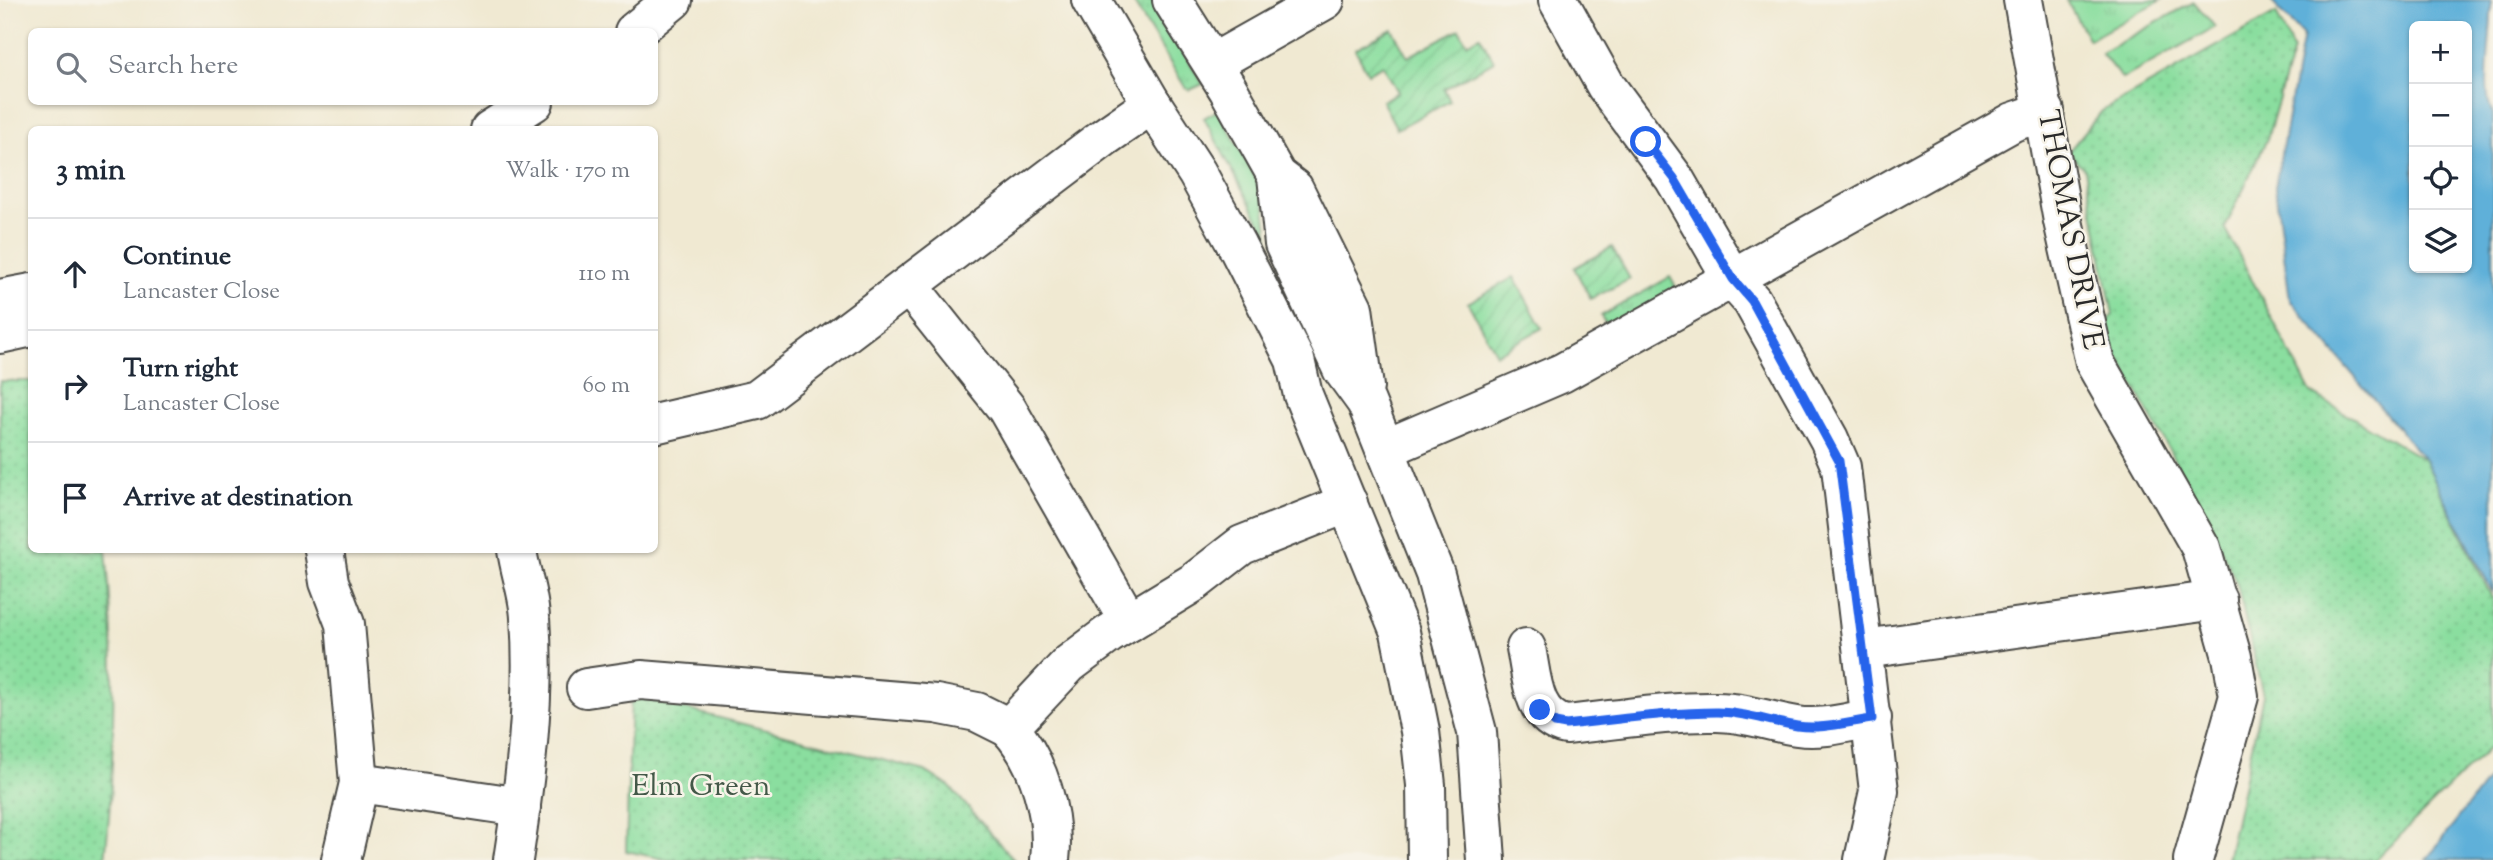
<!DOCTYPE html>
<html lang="en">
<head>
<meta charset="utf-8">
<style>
  :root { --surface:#fff; --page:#f6f6f7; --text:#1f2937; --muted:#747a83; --line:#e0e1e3 }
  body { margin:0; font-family:"Sorts Mill Goudy",serif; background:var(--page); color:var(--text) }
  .controls { position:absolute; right:21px; top:21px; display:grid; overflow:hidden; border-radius:10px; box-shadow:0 2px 5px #0004 }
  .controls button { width:63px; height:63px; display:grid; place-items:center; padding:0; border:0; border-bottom:2px solid var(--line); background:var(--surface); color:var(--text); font:35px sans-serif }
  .stop { position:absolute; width:21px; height:21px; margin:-16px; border:5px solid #2563eb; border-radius:50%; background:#fff }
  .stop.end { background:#2563eb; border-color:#fff; box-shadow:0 2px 7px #0008 }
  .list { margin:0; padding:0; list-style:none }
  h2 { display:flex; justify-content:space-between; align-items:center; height:91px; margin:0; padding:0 28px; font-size:30px }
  h2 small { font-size:23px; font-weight:400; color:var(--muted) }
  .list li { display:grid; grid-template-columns:46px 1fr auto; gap:21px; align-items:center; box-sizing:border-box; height:112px; padding:0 28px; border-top:2px solid var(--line) }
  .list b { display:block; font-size:26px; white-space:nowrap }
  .list p { margin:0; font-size:23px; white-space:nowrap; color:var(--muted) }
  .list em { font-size:23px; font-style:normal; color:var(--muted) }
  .icon { flex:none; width:38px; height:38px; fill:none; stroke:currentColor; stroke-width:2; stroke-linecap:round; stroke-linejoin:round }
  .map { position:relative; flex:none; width:2493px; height:860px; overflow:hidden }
  .search { position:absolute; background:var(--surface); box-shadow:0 2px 5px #0004; left:28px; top:28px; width:630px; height:77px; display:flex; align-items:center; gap:18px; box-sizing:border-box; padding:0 24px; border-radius:10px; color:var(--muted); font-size:26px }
  .panel { position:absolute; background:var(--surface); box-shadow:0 2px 5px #0004; left:28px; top:126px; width:630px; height:427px; border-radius:10px }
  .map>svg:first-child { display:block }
  .grass { fill:url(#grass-tufts); stroke:#5a8465; stroke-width:2 }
  .park { fill:url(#park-dots); stroke:#5a8465; stroke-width:2 }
  .garden { fill:url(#garden-furrows); stroke:#5a8465; stroke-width:2 }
  .water { fill:#5eb0d9; stroke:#446e82; stroke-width:2; fill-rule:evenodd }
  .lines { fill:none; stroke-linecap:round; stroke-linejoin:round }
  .minor-casing { stroke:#494844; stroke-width:42 }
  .minor { stroke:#fff; stroke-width:38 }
  .route { stroke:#2563eb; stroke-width:9 }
  .labels { text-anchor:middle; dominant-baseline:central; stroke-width:5; stroke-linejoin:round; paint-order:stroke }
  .street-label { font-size:30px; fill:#2b2b2b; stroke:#f7f3e8 }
  .park-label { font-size:30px; fill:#435848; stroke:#f7f3e8 }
</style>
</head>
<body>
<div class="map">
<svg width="2493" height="860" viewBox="0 0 2493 860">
  <defs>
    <pattern id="grass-tufts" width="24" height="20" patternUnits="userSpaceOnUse" patternTransform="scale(1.75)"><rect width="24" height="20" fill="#8ade9f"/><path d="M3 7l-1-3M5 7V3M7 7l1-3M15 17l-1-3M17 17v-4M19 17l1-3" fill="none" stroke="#77bf89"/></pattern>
    <pattern id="park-dots" width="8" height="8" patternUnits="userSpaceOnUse" patternTransform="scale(1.75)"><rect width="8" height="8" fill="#8ade9f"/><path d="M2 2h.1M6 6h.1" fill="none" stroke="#77bf89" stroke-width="1.8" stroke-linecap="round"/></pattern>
    <pattern id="garden-furrows" width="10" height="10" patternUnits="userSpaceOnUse" patternTransform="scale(1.75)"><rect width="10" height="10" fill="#8ade9f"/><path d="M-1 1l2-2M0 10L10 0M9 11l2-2" fill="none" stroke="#77bf89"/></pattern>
  </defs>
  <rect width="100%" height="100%" fill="#f7f3e8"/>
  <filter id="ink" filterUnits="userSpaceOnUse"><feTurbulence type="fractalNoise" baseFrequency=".0143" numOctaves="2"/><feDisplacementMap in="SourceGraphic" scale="14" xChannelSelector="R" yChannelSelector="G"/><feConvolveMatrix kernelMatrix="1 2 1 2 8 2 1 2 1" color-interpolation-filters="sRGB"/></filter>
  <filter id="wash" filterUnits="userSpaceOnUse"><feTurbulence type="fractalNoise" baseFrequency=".00686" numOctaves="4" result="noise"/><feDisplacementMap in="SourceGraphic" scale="28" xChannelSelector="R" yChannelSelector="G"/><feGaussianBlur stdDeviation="1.57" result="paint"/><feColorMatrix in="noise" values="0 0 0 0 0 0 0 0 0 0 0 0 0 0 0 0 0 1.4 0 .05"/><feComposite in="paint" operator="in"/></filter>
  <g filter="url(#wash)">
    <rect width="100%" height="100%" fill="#f0e9d2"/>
    <g class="grass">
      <path d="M1132 0H1152L1203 84 1190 90 1185 87Z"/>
      <path d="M2066 0H2161L2089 40Z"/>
      <path d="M2194 2 2215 27 2122 79 2101 53Z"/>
      <path d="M1218 110 1263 191 1269 239 1204 118Z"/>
      <path d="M1670 277 1678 291 1609 330 1601 316Z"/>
    </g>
    <g class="park">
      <path d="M2276 13 2293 50 2267 139 2225 228 2311 393 2425 460 2493 600V744L2375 860H2227L2263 695 2237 584 2209 523 2120 360 2105 353 2102 327 2113 315 2085 170 2068 152 2102 111Z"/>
      <path d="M0 381H31L32 550H106C116 654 116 756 105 860H0Z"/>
      <path d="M631 695 925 771 950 787 1014 860H668L626 851Z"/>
    </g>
    <g class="garden">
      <path d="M1392 29 1408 57 1459 29 1467 43 1480 36 1494 61 1444 89 1450 101 1397 129 1382 101 1398 92 1383 65 1368 73 1355 49Z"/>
      <path d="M1612 247 1630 279 1591 299 1574 268Z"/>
      <path d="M1514 277 1542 328 1496 354 1468 303Z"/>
    </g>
    <g class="water">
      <path d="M2270 0H2491C2493 33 2480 92 2493 114V593L2425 460 2290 300 2275 187 2303 35ZM2414 26H2467V268H2414Z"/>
      <path d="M2493 773V860H2426Z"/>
    </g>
  </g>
  <g filter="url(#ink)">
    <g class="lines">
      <g class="minor-casing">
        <g id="minor">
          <path d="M1091 0 1152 104 1197 173 1237 246 1295 360 1303 395 1400 632 1420 731 1426 785 1427 860"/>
          <path d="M1172 0 1228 89 1277 176 1294 189 1353 308 1364 387"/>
          <path d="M1558 0 1606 86 1674 178 1733 280 1752 301 1829 439 1841 467 1879 791 1864 860"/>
          <path d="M2023 0 2063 221 2095 363 2201 548 2232 657 2239 696 2193 860"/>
          <path d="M634 32 673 0"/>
          <path d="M1213 63 1325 0"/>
          <path d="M490 130 534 102"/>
          <path d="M1277 176 1284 244 1342 369 1366 402 1435 574 1477 732 1486 860"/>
          <path d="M909 286 1007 409 1129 622"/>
          <path d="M0 299 32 293"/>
          <path d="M0 334 32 327"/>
          <path d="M654 424 757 400 1103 138 1152 104"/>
          <path d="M1385 449 1562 373 2013 122 2045 111"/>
          <path d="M324 550 329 582 345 624 359 783 341 860"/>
          <path d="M1526 648C1532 677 1532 718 1566 725 1617 720 1666 711 1717 712 1745 712 1770 722 1797 726 1822 730 1848 722 1872 718"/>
          <path d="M1864 649 2217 600"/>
          <path d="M586 688 641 680 936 704 977 712 1009 728"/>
          <path d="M359 783 521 807"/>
          <path d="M513 860C525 782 536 698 530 618 529 595 520 572 517 550"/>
          <path d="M1050 860C1055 816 1039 761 1009 728L1069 664 1109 634 1193 583 1242 545 1348 503"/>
        </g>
      </g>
      <use href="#minor" class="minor"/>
    </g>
  </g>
  <g class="lines" filter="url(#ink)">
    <path class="route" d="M1540 710 1555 723 1566 725C1617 720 1666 712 1717 712 1745 712 1770 722 1797 726 1821 730 1848 722 1872 719L1839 461 1752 301 1733 279 1674 178 1646 142"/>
  </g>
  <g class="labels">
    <g class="street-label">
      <text transform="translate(2069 230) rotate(79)">THOMAS DRIVE</text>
    </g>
    <g class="park-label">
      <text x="701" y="787">Elm Green</text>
    </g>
  </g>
</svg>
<div class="controls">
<button>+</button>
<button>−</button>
<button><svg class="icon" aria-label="locate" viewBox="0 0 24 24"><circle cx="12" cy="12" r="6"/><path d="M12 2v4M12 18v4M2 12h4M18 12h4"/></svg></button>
<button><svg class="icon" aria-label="layers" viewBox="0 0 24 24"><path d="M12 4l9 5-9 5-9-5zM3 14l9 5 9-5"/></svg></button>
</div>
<div class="stop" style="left:1646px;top:142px"></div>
<div class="stop end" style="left:1540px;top:710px"></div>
<div class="search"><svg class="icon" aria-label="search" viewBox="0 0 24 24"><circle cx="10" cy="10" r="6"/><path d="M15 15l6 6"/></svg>Search here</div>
<section class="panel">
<h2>3 min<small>Walk · 170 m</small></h2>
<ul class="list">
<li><svg class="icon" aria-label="ahead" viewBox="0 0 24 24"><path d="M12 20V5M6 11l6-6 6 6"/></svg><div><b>Continue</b><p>Lancaster Close</p></div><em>110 m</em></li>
<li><svg class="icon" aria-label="right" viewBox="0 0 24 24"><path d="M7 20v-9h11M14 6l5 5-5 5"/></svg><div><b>Turn right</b><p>Lancaster Close</p></div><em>60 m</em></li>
<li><svg class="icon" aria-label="arrive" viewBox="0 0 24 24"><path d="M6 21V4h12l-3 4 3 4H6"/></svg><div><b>Arrive at destination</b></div></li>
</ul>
</section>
</div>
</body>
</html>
